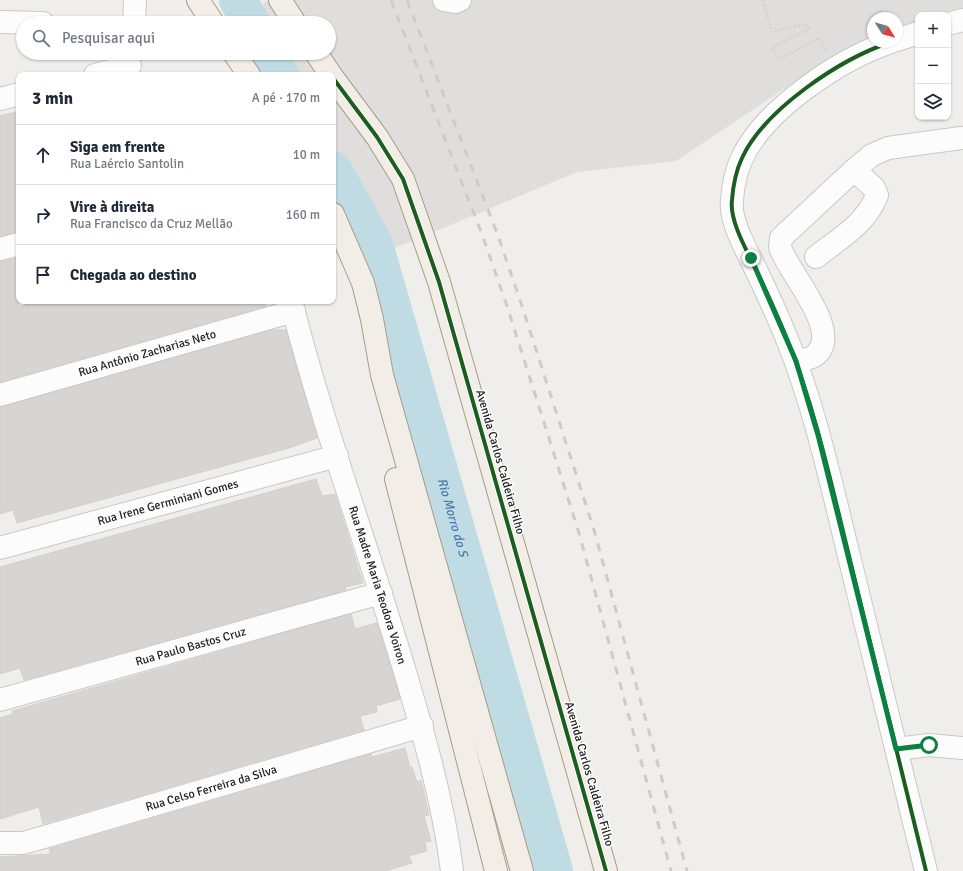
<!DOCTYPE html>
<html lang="pt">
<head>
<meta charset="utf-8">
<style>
  :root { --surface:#fff; --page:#f6f6f7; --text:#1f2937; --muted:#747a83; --line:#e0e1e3 }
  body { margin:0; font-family:Signika,sans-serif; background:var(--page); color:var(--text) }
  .controls { position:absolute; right:12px; top:12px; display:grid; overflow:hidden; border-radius:8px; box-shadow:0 1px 3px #0004 }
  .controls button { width:36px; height:36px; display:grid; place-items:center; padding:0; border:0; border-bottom:1px solid var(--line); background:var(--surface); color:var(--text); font:20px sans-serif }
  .compass { position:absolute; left:867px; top:12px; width:36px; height:36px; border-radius:50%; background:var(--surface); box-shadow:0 1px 3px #0004; rotate:127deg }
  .stop { position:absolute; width:12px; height:12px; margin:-9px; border:3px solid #0b8043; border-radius:50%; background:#fff }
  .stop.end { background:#0b8043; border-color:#fff; box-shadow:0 1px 4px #0008 }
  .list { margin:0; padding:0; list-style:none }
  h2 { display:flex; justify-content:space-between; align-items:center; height:52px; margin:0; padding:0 16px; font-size:17px }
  h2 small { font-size:13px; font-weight:400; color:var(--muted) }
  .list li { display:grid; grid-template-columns:26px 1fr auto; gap:12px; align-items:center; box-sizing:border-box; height:60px; padding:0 16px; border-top:1px solid var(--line) }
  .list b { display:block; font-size:15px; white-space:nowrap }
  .list p { margin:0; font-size:13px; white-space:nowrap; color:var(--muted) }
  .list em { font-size:13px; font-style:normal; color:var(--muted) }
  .icon { flex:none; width:22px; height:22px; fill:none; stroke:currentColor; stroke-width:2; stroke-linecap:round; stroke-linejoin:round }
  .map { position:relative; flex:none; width:963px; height:871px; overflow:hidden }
  .search { position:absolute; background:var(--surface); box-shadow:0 1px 3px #0004; left:16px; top:16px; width:320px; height:44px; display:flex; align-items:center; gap:10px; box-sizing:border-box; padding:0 14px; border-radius:22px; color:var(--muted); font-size:15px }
  .panel { position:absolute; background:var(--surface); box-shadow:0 1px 3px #0004; left:16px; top:72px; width:320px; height:232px; border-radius:8px }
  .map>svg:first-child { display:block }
  .residential { fill:#dfdedc }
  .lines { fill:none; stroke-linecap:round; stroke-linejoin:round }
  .river { stroke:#bfdbe3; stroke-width:38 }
  .building { fill:#d7d4d2; stroke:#d3d0cc }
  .minor-casing { stroke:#c9c8c7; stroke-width:24 }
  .major-casing { stroke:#a79c86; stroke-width:24 }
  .path { stroke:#dccecd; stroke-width:2.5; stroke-dasharray:2 2; stroke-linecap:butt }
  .minor { stroke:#fdfcfc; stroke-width:22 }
  .major { stroke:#f3ede7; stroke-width:22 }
  .rail { stroke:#ccc; stroke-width:3; stroke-dasharray:8 8; stroke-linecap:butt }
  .cycleway-casing { stroke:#fff; stroke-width:6 }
  .cycleway { stroke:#1b5e20; stroke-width:4 }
  .route { stroke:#0b8043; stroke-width:5 }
  .labels { text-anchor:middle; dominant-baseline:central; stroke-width:3; stroke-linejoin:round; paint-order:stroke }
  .street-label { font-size:12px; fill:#222; stroke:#fff }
  .water-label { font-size:13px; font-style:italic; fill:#4a7aab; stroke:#fff }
</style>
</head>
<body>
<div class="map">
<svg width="963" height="871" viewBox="0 0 963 871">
  <rect width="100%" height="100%" fill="#f0eeeb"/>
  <path class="residential" d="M268 0H963V23L948 15H918V30L897 34V18H873V42L821 64 676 161 577 172 369 259 333 200V75H257L243 53H329V23H241Z"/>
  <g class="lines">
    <g class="river">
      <path d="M238 0 251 23"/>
      <path d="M267 53 280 75"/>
      <path id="s1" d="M333 170 374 244 554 871"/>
    </g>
  </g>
  <g class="building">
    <path d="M19 111V232L0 236V116Z"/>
    <path d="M19 257V307L36 301H264L266 306 0 382V261Z"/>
    <path d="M273 330H286L317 438 289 448 17 523 13 510 0 514V407Z"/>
    <path d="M316 479 322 496 335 494 363 583 345 587 346 590 24 680 20 668 0 674V567Z"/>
    <path d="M351 614 355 629 377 623 400 697V699L376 706 377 712 360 716 364 730 43 824 39 807 0 819V718L13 714 12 711Z"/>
    <path d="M405 748 410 768 412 767 417 782 421 780 429 815 424 816 431 841 425 842 427 851 409 856 412 863 385 871H0V857L51 854 49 849 371 754 372 757Z"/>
  </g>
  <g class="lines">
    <g class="minor-casing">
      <g id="minor">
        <path d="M444 0 455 2 460 0"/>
        <path d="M0 22 43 23"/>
        <path d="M134 23 135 0"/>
        <path d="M948 24 963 20"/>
        <path d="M897 40 918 33"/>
        <path d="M891 42C840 59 765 109 742 158 736 171 733 186 732 200 729 222 749 254 758 274 768 295 778 317 787 339 815 408 831 483 849 556 875 661 900 766 926 871"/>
        <path d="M95 75 130 66"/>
        <path d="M0 99 19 94"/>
        <path d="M0 249 19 244"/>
        <path d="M816 257C839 239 867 223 877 195L874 188 854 170"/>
        <path id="s2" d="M291 301C322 423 366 542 402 662 423 732 443 799 452 871"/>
        <path d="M796 361C801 360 810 359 814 356 846 334 786 270 780 247 780 245 781 241 781 238L854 170 872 155 888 148 961 138"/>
        <path id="s3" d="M0 395 294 311"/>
        <path id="s4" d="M0 548 337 456"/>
        <path id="s5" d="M0 700 381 593"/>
        <path d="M896 749 929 745 963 748"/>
        <path id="s6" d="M0 843H23L48 836 422 726"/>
      </g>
    </g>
    <g class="major-casing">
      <g id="major">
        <path d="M198 0 213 23"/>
        <path d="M280 0 295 23"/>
        <path d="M234 53 249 75"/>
        <path d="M316 53 331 75"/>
        <path d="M333 78 377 137 403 179 439 282 606 871"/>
        <path d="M333 214 363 283 372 319 382 375 522 871"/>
        <path d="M396 479 496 871"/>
      </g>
    </g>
    <path class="path" d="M763 0 772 32 805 24 809 29 772 47 778 60 819 38 826 50"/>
    <use href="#minor" class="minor"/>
    <use href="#major" class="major"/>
    <g class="rail">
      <path d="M391 0 483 237 508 309 579 533 671 871"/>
      <path d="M407 0 497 233 522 306 594 530 687 871"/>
    </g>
    <g class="cycleway-casing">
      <g id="cycleway">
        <path d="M891 42C840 59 765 109 742 158 736 171 733 186 732 200 729 222 749 254 758 274 768 295 778 317 787 339 815 408 831 483 849 556 875 661 900 766 926 871"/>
        <path d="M333 78 377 137 403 179 439 282 606 871"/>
      </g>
    </g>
    <use href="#cycleway" class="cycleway"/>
  </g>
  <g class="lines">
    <path class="route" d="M751 258 796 361 818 435 896 749 929 745"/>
  </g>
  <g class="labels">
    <g class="street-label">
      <text stroke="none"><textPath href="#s3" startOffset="153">Rua Antônio Zacharias Neto</textPath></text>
      <text transform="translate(500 462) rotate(74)">Avenida Carlos Caldeira Filho</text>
      <text stroke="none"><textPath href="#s4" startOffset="174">Rua Irene Germiniani Gomes</textPath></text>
      <text stroke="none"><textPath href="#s2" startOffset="297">Rua Madre Maria Teodora Voiron</textPath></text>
      <text stroke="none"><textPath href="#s5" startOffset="198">Rua Paulo Bastos Cruz</textPath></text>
      <text transform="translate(589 774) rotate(74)">Avenida Carlos Caldeira Filho</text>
      <text stroke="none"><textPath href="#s6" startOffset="219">Rua Celso Ferreira da Silva</textPath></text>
    </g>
    <g class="water-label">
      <text stroke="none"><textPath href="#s1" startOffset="369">Rio Morro do S</textPath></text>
    </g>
  </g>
</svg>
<div class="controls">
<button>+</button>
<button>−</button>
<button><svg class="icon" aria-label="layers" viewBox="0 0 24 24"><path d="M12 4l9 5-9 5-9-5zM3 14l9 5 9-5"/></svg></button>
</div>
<svg class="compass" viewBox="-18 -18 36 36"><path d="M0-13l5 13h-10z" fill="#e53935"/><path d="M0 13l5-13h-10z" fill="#747a83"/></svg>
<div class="stop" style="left:929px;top:745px"></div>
<div class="stop end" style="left:751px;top:258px"></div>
<div class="search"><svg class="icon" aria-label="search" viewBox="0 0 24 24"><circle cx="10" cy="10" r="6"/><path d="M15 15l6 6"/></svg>Pesquisar aqui</div>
<section class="panel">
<h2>3 min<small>A pé · 170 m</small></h2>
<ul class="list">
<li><svg class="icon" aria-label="ahead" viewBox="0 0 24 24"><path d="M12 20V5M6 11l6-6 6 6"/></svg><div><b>Siga em frente</b><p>Rua Laércio Santolin</p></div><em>10 m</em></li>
<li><svg class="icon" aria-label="right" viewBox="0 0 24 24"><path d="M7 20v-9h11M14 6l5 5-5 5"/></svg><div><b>Vire à direita</b><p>Rua Francisco da Cruz Mellão</p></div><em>160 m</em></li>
<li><svg class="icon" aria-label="arrive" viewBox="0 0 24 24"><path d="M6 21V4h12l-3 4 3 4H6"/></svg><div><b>Chegada ao destino</b></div></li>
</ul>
</section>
</div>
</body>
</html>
